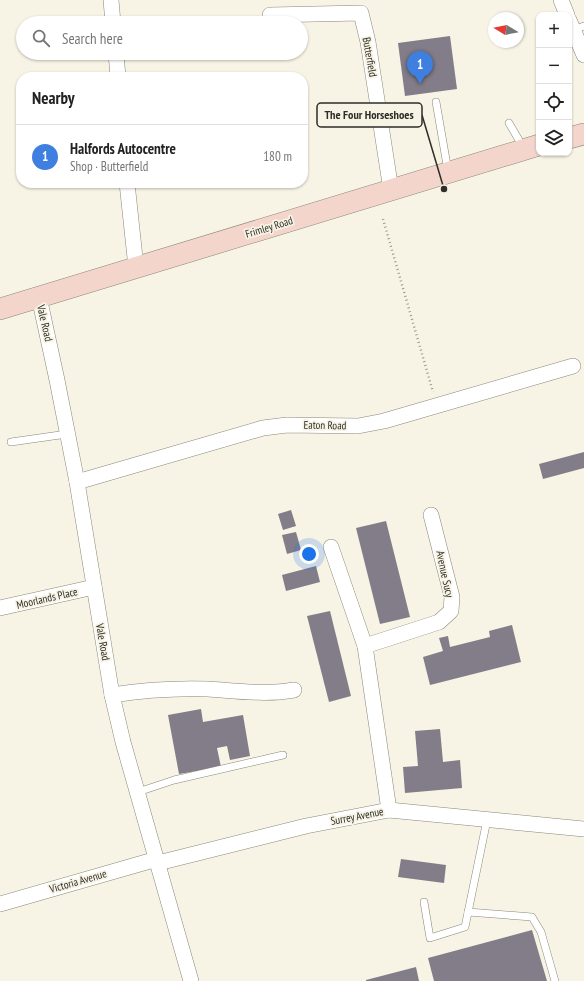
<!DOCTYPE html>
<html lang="en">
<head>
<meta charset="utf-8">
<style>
  :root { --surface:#fff; --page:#f2f2f2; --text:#222; --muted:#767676; --line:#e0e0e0; --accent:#1a73e8 }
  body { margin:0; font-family:"PT Sans Narrow",sans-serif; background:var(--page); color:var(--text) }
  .controls { position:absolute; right:12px; top:12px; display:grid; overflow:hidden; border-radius:8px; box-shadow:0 1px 3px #0004 }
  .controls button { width:36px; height:36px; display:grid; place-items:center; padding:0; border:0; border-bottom:1px solid var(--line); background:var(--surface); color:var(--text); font:20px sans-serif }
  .compass { position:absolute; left:488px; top:12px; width:36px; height:36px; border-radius:50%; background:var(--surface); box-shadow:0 1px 3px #0004; rotate:280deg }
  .you { position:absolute; left:309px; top:554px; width:14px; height:14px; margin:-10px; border:3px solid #fff; border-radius:50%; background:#1a73e8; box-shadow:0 0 0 6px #1a73e833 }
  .badge { display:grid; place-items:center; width:26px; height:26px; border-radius:50%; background:var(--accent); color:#fff; font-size:13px; font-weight:700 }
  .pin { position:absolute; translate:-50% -33px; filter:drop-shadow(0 1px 2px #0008) }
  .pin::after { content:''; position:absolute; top:21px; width:14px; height:12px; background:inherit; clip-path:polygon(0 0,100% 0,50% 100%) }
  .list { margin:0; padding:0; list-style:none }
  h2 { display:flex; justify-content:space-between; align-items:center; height:52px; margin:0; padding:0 16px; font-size:17px }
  h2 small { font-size:13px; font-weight:400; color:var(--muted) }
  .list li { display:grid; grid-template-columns:26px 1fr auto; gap:12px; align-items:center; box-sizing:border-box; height:64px; padding:0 16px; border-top:1px solid var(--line) }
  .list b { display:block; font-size:15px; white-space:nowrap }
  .list p { margin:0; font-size:13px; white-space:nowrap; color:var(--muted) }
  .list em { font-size:13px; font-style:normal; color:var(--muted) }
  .icon { flex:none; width:22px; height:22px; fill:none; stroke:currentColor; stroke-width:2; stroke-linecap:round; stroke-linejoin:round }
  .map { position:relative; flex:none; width:584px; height:981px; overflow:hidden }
  .search { position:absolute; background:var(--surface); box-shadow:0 1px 3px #0004; left:16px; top:16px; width:292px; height:44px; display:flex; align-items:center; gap:10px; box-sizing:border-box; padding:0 14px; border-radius:22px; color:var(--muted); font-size:15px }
  .panel { position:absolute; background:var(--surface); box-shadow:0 1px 3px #0004; left:16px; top:72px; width:292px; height:116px; border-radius:16px }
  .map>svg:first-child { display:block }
  .building { fill:#827d89 }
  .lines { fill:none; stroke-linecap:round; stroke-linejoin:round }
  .service-casing { stroke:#8a877a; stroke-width:8 }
  .minor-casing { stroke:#8a877a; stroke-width:16 }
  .secondary-casing { stroke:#8a877a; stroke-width:22 }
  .path { stroke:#9b998e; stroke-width:2.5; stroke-dasharray:1 3; stroke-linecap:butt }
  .service { stroke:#fff; stroke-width:7 }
  .minor { stroke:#fff; stroke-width:15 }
  .secondary { stroke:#f3d5cb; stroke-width:21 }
  .labels { text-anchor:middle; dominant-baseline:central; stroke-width:3.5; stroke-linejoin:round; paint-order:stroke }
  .street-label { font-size:11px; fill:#2e2d27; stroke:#f7f3e5 }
  .leader { fill:none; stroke:#2e2d27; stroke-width:1.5 }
  .callout-dot { fill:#2e2d27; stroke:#f7f3e5; stroke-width:1.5 }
  .callout { fill:#f7f3e5; stroke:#2e2d27; stroke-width:1.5 }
  .callout-label { font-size:12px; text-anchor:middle; font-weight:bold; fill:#2e2d27 }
</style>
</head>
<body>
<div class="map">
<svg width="584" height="981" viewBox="0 0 584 981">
  <rect width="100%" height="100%" fill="#f7f3e5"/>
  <g class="building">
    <path d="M450 36 457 89 405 96 398 43Z"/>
    <path d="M584 452V468L543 479 539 464Z"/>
    <path d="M291 510 296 526 283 530 278 514Z"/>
    <path d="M386 521 410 617 380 624 356 528Z"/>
    <path d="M296 532 301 550 287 554 282 535Z"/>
    <path d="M316 566 320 582 286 591 282 575Z"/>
    <path d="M330 611 351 696 329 702 307 616Z"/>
    <path d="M512 625 521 662 430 685 423 657 443 651 439 638 448 636 450 647 490 637 489 631Z"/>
    <path d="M201 709 203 722 243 715 250 756 230 760 227 746 217 748 221 767 179 774 168 715Z"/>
    <path d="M440 729 443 762 460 760 462 788 405 793 403 767 418 766 415 731Z"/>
    <path d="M401 859 446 865 444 883 398 877Z"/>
    <path d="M532 930 547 981H434L428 958Z"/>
    <path d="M416 967 419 981H366V980Z"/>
  </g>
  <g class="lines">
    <g class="service-casing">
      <g id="service">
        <path d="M573 30 584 26"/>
        <path d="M436 102 448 171"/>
        <path d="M509 123 523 147"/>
        <path d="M11 442 67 434"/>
        <path d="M138 792 174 780 283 755"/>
        <path d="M424 902 430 938 465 927 487 820"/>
        <path d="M468 912 532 917 541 932 555 981"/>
      </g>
    </g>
    <g class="minor-casing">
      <g id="minor">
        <path d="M111 0 113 23"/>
        <path d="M561 0 567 15"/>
        <path d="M270 15 361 13 368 42 391 190"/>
        <path d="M569 20 584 55"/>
        <path d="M116 53 118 77"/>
        <path d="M127 183 136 267"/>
        <path d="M39 297 57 380 77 482 112 695 123 742 191 981"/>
        <path d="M77 482 263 428 287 425 358 426 384 421 573 366"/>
        <path d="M331 547 365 646 389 810"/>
        <path d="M0 608 94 587"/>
        <path d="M365 646 439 622 451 611 452 597 431 515"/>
        <path d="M112 695C144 690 176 688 208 689 237 691 266 695 294 690"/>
        <path d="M158 863 306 826 389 810 584 829"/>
        <path d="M0 904 157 859"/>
      </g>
    </g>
    <g class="secondary-casing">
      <g id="secondary">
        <path d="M569 138 584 134"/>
        <path d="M0 309 539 145"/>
      </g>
    </g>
    <path class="path" d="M383 219 433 392"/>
    <use href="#service" class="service"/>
    <use href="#minor" class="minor"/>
    <use href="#secondary" class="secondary"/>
  </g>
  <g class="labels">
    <g class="street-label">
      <text transform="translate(370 57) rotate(80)">Butterfield</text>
      <text transform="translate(269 227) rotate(-17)">Frimley Road</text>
      <text transform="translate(45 323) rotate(77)">Vale Road</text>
      <text transform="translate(325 425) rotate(1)">Eaton Road</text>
      <text transform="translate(445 574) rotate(78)">Avenue Sucy</text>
      <text transform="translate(47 598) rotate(-13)">Moorlands Place</text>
      <text transform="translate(103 642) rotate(80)">Vale Road</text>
      <text transform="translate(357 816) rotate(-11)">Surrey Avenue</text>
      <text transform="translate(78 881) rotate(-16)">Victoria Avenue</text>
    </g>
  </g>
  <path class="leader" d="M444 189L422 115"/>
  <circle class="callout-dot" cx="444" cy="189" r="4"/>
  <rect class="callout" x="317" y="103" width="105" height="24" rx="4"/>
  <g class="callout-label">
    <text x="369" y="119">The Four Horseshoes</text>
  </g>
</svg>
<div class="controls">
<button>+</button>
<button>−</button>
<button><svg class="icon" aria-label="locate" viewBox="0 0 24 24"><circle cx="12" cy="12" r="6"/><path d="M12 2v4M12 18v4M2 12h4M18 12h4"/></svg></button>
<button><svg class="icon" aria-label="layers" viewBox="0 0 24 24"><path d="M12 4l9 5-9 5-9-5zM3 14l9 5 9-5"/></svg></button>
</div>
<svg class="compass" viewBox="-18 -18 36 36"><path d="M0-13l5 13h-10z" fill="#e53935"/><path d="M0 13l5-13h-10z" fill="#767676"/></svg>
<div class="you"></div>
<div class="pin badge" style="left:420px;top:84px;background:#3f7fe0">1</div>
<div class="search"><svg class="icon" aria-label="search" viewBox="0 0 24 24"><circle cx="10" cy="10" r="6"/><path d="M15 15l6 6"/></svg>Search here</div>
<section class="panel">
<h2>Nearby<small></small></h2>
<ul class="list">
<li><span class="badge" style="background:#3f7fe0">1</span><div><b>Halfords Autocentre</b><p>Shop · Butterfield</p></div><em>180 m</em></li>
</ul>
</section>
</div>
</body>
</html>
